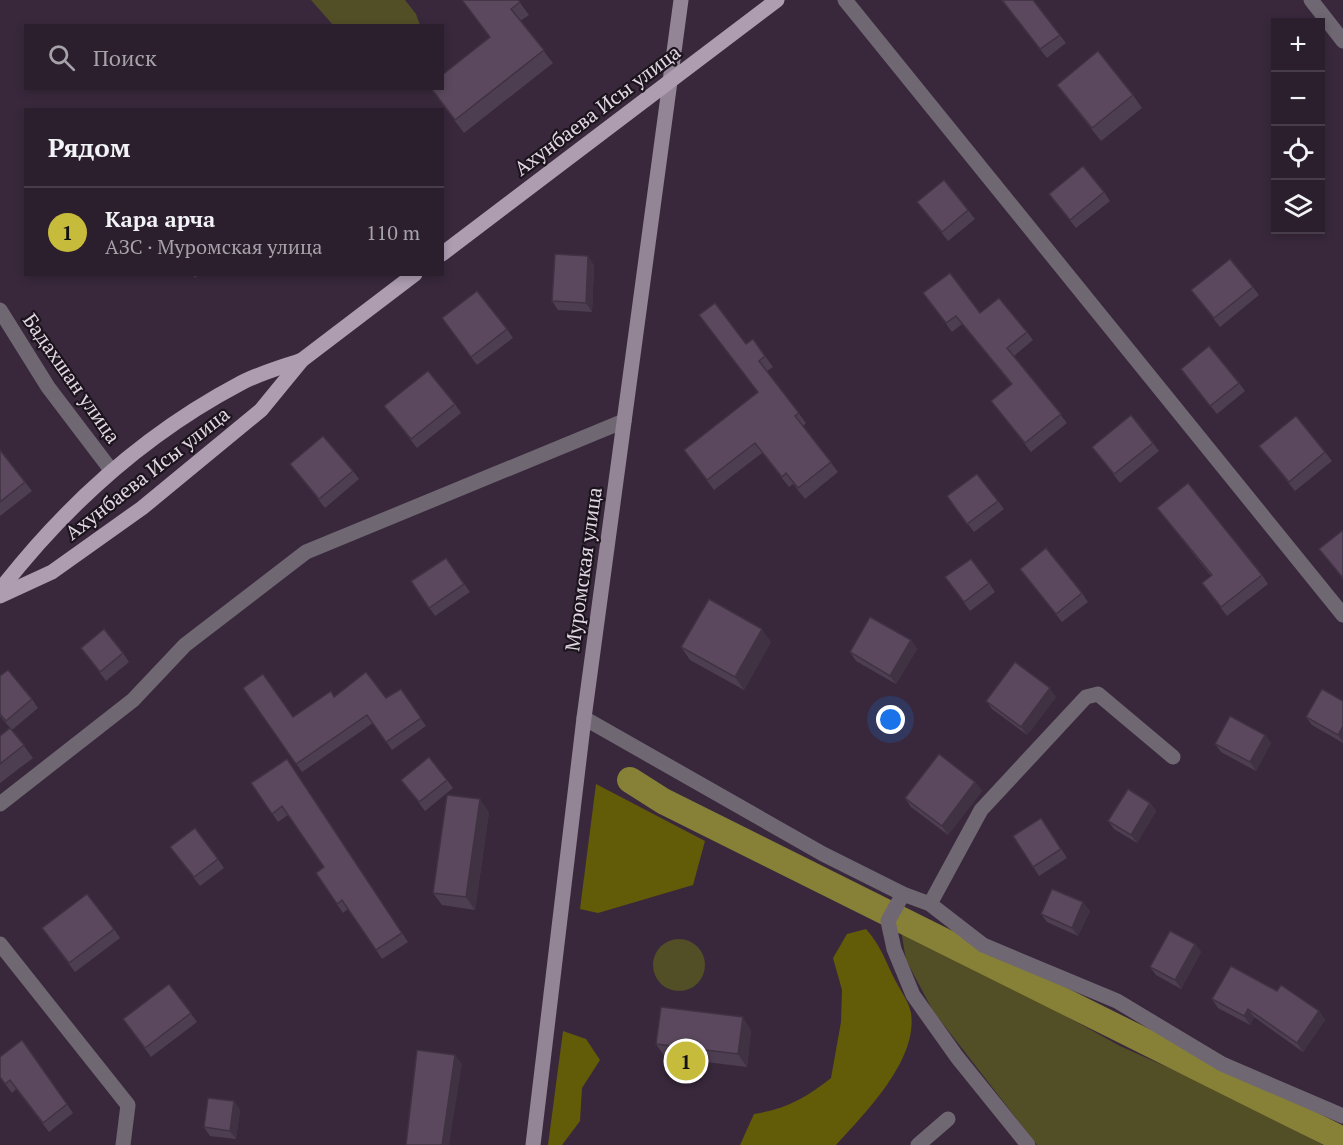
<!DOCTYPE html>
<html lang="ru">
<head>
<meta charset="utf-8">
<style>
  :root { --surface:#2b1e2d; --page:#332735; --text:#f1f3f6; --muted:#a6a2aa; --line:#473c49; --accent:#c7bb3c }
  body { margin:0; font-family:"PT Serif",serif; background:var(--page); color:var(--text) }
  .controls { position:absolute; right:18px; top:18px; display:grid; overflow:hidden; border-radius:0px; box-shadow:0 3px 9px #0003 }
  .controls button { width:54px; height:54px; display:grid; place-items:center; padding:0; border:0; border-bottom:2px solid var(--line); background:var(--surface); color:var(--text); font:30px sans-serif }
  .you { position:absolute; left:891px; top:720px; width:21px; height:21px; margin:-15px; border:4px solid #fff; border-radius:50%; background:#1a73e8; box-shadow:0 0 0 9px #1a73e833 }
  .badge { display:grid; place-items:center; width:39px; height:39px; border-radius:50%; background:var(--accent); color:#111; font-size:20px; font-weight:700 }
  .pin { position:absolute; translate:-50% -50%; border:3px solid #fff; box-shadow:0 2px 6px #0006 }
  .list { margin:0; padding:0; list-style:none }
  h2 { display:flex; justify-content:space-between; align-items:center; height:78px; margin:0; padding:0 24px; font-size:26px }
  h2 small { font-size:20px; font-weight:400; color:var(--muted) }
  .list li { display:grid; grid-template-columns:39px 1fr auto; gap:18px; align-items:center; box-sizing:border-box; height:90px; padding:0 24px; border-top:2px solid var(--line) }
  .list b { display:block; font-size:22px; white-space:nowrap }
  .list p { margin:0; font-size:20px; white-space:nowrap; color:var(--muted) }
  .list em { font-size:20px; font-style:normal; color:var(--muted) }
  .icon { flex:none; width:33px; height:33px; fill:none; stroke:currentColor; stroke-width:2; stroke-linecap:round; stroke-linejoin:round }
  .map { position:relative; flex:none; width:1343px; height:1145px; overflow:hidden }
  .search { position:absolute; background:var(--surface); box-shadow:0 3px 9px #0003; left:24px; top:24px; width:420px; height:66px; display:flex; align-items:center; gap:15px; box-sizing:border-box; padding:0 21px; border-radius:0px; color:var(--muted); font-size:22px }
  .panel { position:absolute; background:var(--surface); box-shadow:0 3px 9px #0003; left:24px; top:108px; width:420px; height:168px; border-radius:0px }
  .map>svg:first-child { display:block }
  .green { fill:#524e26 }
  .forest { fill:#625b07 }
  .lines { fill:none; stroke-linecap:round; stroke-linejoin:round }
  .canal { stroke:#878037; stroke-width:26 }
  .street { stroke:#6f6771; stroke-width:15 }
  .secondary { stroke:#938595; stroke-width:15 }
  .primary { stroke:#ae9db1; stroke-width:15 }
  .wall { fill:#4e3e51 }
  .shaded-wall { fill:#403242 }
  .building { fill:#5b485e; stroke:#403242; stroke-width:1.5 }
  .labels { text-anchor:middle; dominant-baseline:central; stroke-width:4.5; stroke-linejoin:round; paint-order:stroke }
  .street-label { font-size:20px; fill:#e2d7e4; stroke:#1c141d }
</style>
</head>
<body>
<div class="map">
<svg width="1343" height="1145" viewBox="0 0 1343 1145">
  <rect width="100%" height="100%" fill="#39283c"/>
  <g class="green">
    <path d="M311 0H405L416 14 420 25H333Z"/>
    <path d="M900 924 1120 1046 1225 1093 1323 1145H1037L933 1011 906 960Z"/>
    <circle cx="679" cy="965" r="26"/>
  </g>
  <g class="forest">
    <path d="M596 784 705 841 693 885 598 913 580 909Z"/>
    <path d="M866 929C880 945 884 957 893 976 898 987 909 1001 911 1013 918 1060 865 1113 836 1145H740L754 1114C786 1109 806 1098 831 1078L841 1022 842 990 833 958 847 934Z"/>
    <path d="M563 1031 586 1039 600 1060 582 1088 580 1121 562 1145H548Z"/>
  </g>
  <g class="lines">
    <path class="canal" d="M630 780 663 801 1343 1140"/>
    <g class="street">
      <path d="M845 0 1343 615"/>
      <path d="M1311 0 1343 41"/>
      <path d="M0 310 48 387 111 470"/>
      <path d="M584 718 823 854 903 894 930 904 983 945 1117 1001 1222 1064 1343 1116"/>
      <path d="M0 804 133 700 185 645 306 552 624 421"/>
      <path d="M903 894 888 921 894 949 913 995 957 1057 1028 1145"/>
      <path d="M930 904 981 810 1086 697 1098 694 1173 757"/>
      <path d="M0 944 128 1105 123 1145"/>
      <path d="M918 1145 948 1119"/>
    </g>
    <path class="secondary" d="M533 1145 584 718 681 0"/>
    <g class="primary">
      <path d="M442 254 777 0"/>
      <path d="M0 590C66 505 146 433 241 383 260 373 282 367 302 360"/>
      <path d="M0 596 52 572 142 508 261 410 302 360 415 274"/>
    </g>
  </g>
  <g class="wall">
    <path d="M462 0H518L529 15 520 21 553 63 464 133 430 88 490 38Z"/>
    <path d="M1001 0H1033L1066 43 1047 58Z"/>
    <path d="M1057 85 1133 95 1142 108 1101 141 1066 97Z"/>
    <path d="M1104 192 1110 201 1076 228 1049 194Z"/>
    <path d="M917 202 968 210 975 219 948 241Z"/>
    <path d="M594 265 592 312 558 310 552 301Z"/>
    <path d="M192 274H200L195 278Z"/>
    <path d="M1253 287 1259 295 1220 327 1191 290Z"/>
    <path d="M930 302 980 313 1027 332 1033 340 1014 356 1067 423 1031 452 991 401 1011 384 962 324 952 332Z"/>
    <path d="M699 315 765 356 773 367 767 371 806 423 803 426 838 472 805 499 793 484 789 487 762 453 714 490 684 450 758 392Z"/>
    <path d="M442 318 507 329 513 338 477 365Z"/>
    <path d="M1181 369 1239 383 1245 391 1217 414Z"/>
    <path d="M455 404 461 413 417 448 384 406Z"/>
    <path d="M1153 443 1159 451 1120 483 1092 447Z"/>
    <path d="M1259 446 1325 452 1332 461 1295 491Z"/>
    <path d="M0 450 32 491 0 516Z"/>
    <path d="M290 464 353 471 359 479 325 508Z"/>
    <path d="M947 496 998 501 1004 509 974 532Z"/>
    <path d="M1157 508 1262 575 1268 584 1227 616 1202 583 1211 576Z"/>
    <path d="M1343 530V579L1319 549Z"/>
    <path d="M446 558 470 592 435 616 411 581Z"/>
    <path d="M1020 569 1082 593 1088 602 1062 622Z"/>
    <path d="M989 583 995 592 970 611 952 586Z"/>
    <path d="M911 640 917 649 896 684 856 661 850 652Z"/>
    <path d="M771 642 744 690 690 660 681 647Z"/>
    <path d="M81 648 123 653 129 662 106 681Z"/>
    <path d="M0 676 32 699 38 708 12 730 33 758 0 783V736L10 728 0 716Z"/>
    <path d="M243 688 293 717 334 697 386 698 401 689 426 726 392 750 373 723 302 772Z"/>
    <path d="M1056 697 1027 735 992 709 986 701Z"/>
    <path d="M1343 701V743L1312 725 1306 717Z"/>
    <path d="M1265 735 1271 743 1256 771 1221 752 1215 744Z"/>
    <path d="M287 759 408 942 382 959 348 909 343 913 316 873 324 867 288 815 278 822 251 783Z"/>
    <path d="M401 780H447L453 788 425 811Z"/>
    <path d="M975 782 982 791 948 835 911 807 905 798Z"/>
    <path d="M1150 803 1156 811 1137 843 1114 829 1108 821Z"/>
    <path d="M489 812 475 910 442 905 433 893Z"/>
    <path d="M1041 818 1067 858 1039 876 1013 836Z"/>
    <path d="M176 855 218 859 224 868 200 886Z"/>
    <path d="M1090 911 1078 936 1047 922 1041 914Z"/>
    <path d="M114 929 120 938 75 972 48 937Z"/>
    <path d="M1195 944 1201 952 1181 989 1156 975 1150 967Z"/>
    <path d="M169 984 197 1022 151 1057 123 1019Z"/>
    <path d="M1277 991 1319 1011 1325 1020 1303 1052 1254 1017 1250 1025 1218 1008 1212 999Z"/>
    <path d="M751 1030 747 1067 665 1057 656 1044Z"/>
    <path d="M22 1040 73 1113 49 1132 16 1089 12 1093 0 1077Z"/>
    <path d="M234 1101 240 1110 236 1139 210 1136 204 1127Z"/>
  </g>
  <g class="shaded-wall">
    <path d="M588 256 594 265 592 312 586 303Z"/>
    <path d="M762 629 771 642 744 690 735 677Z"/>
    <path d="M911 640 917 649 896 684 890 676Z"/>
    <path d="M1050 688 1056 697 1027 735 1021 727Z"/>
    <path d="M1343 726V742L1338 735Z"/>
    <path d="M1265 735 1271 743 1256 771 1250 762Z"/>
    <path d="M975 782 982 791 948 835 942 826Z"/>
    <path d="M480 799 489 812 475 910 466 897Z"/>
    <path d="M1150 803 1156 811 1137 843 1131 835Z"/>
    <path d="M1083 902 1090 911 1078 936 1072 928Z"/>
    <path d="M1195 944 1201 952 1181 989 1175 980Z"/>
    <path d="M1248 1009 1254 1017 1250 1025 1244 1016Z"/>
    <path d="M1319 1011 1325 1020 1303 1052 1297 1043Z"/>
    <path d="M743 1017 751 1030 747 1067 738 1054Z"/>
    <path d="M455 1055 462 1064 449 1145H442Z"/>
    <path d="M234 1101 240 1110 236 1139 230 1131Z"/>
  </g>
  <g class="building">
    <path d="M462 0H518L520 2 511 9 544 50 455 120 431 88H442V75L490 37Z"/>
    <path d="M1002 0H1033L1060 35 1040 49Z"/>
    <path d="M1098 51 1133 95 1092 128 1057 85Z"/>
    <path d="M1083 166 1104 192 1070 220 1049 194Z"/>
    <path d="M944 180 968 210 942 232 917 202Z"/>
    <path d="M555 254 588 256 586 303 552 301Z"/>
    <path d="M1230 259 1253 287 1214 318 1191 290Z"/>
    <path d="M950 273 980 313 999 298 1027 332 1007 348 1061 414 1025 443 991 401 1012 384 956 316 946 323 923 293Z"/>
    <path d="M477 291 507 329 471 357 442 318Z"/>
    <path d="M715 303 746 344 753 339 765 356 759 361 799 413 795 416 831 462 798 488 786 473 782 477 755 443 707 480 684 450 758 392 699 315Z"/>
    <path d="M1209 346 1239 383 1210 406 1181 369Z"/>
    <path d="M428 371 455 404 411 439 384 406Z"/>
    <path d="M1131 415 1153 443 1114 474 1092 447Z"/>
    <path d="M1296 416 1325 452 1289 482 1259 446Z"/>
    <path d="M323 436 353 471 319 499 290 464Z"/>
    <path d="M0 450 25 482 0 502Z"/>
    <path d="M977 474 998 501 967 524 947 496Z"/>
    <path d="M1188 483 1262 575 1221 607 1202 583 1212 575 1157 508Z"/>
    <path d="M1343 530V578L1319 549Z"/>
    <path d="M1046 548 1082 593 1056 614 1020 569Z"/>
    <path d="M446 558 464 584 429 608 411 581Z"/>
    <path d="M971 559 989 583 964 602 945 577Z"/>
    <path d="M709 599 762 629 735 677 681 647Z"/>
    <path d="M870 617 911 640 890 676 850 652Z"/>
    <path d="M104 629 123 653 100 672 81 648Z"/>
    <path d="M1015 662 1050 688 1021 727 986 701Z"/>
    <path d="M8 670 32 699 6 721 0 714V676Z"/>
    <path d="M366 672 386 698 401 689 421 718 386 742 367 715 296 764 243 688 263 674 293 717 331 691 334 697Z"/>
    <path d="M1322 689 1343 701V726L1338 735 1306 717Z"/>
    <path d="M1230 716 1265 735 1250 762 1215 744Z"/>
    <path d="M10 728 24 745 0 764V736Z"/>
    <path d="M939 754 975 782 942 826 905 798Z"/>
    <path d="M429 757 447 780 419 802 401 780Z"/>
    <path d="M287 759 402 933 376 950 342 900 337 904 316 873 324 867 282 806 272 814 251 783Z"/>
    <path d="M1128 789 1150 803 1131 835 1108 821Z"/>
    <path d="M447 795 480 799 466 897 433 893Z"/>
    <path d="M1041 818 1061 849 1033 867 1013 836Z"/>
    <path d="M195 828 218 859 194 877 170 847Z"/>
    <path d="M1052 889 1083 902 1072 928 1041 914Z"/>
    <path d="M87 894 114 929 69 963 42 928Z"/>
    <path d="M1170 931 1195 944 1175 980 1150 967Z"/>
    <path d="M1231 966 1277 991 1281 985 1319 1011 1297 1043 1248 1009 1244 1016 1212 999Z"/>
    <path d="M169 984 191 1013 145 1048 123 1019Z"/>
    <path d="M661 1007 743 1017 738 1054 656 1044Z"/>
    <path d="M22 1040 67 1104 43 1123 10 1080 5 1084 0 1077V1057Z"/>
    <path d="M417 1050 455 1055 442 1145H406Z"/>
    <path d="M208 1098 234 1101 230 1131 204 1127Z"/>
  </g>
  <g class="labels">
    <g class="street-label">
      <text transform="translate(597 110) rotate(-37)">Ахунбаева Исы улица</text>
      <text transform="translate(72 378) rotate(55)">Бадахшан улица</text>
      <text transform="translate(147 473) rotate(-38)">Ахунбаева Исы улица</text>
      <text transform="translate(583 569) rotate(-82)">Муромская улица</text>
    </g>
  </g>
</svg>
<div class="controls">
<button>+</button>
<button>−</button>
<button><svg class="icon" aria-label="locate" viewBox="0 0 24 24"><circle cx="12" cy="12" r="6"/><path d="M12 2v4M12 18v4M2 12h4M18 12h4"/></svg></button>
<button><svg class="icon" aria-label="layers" viewBox="0 0 24 24"><path d="M12 4l9 5-9 5-9-5zM3 14l9 5 9-5"/></svg></button>
</div>
<div class="you"></div>
<div class="pin badge" style="left:686px;top:1061px">1</div>
<div class="search"><svg class="icon" aria-label="search" viewBox="0 0 24 24"><circle cx="10" cy="10" r="6"/><path d="M15 15l6 6"/></svg>Поиск</div>
<section class="panel">
<h2>Рядом<small></small></h2>
<ul class="list">
<li><span class="badge">1</span><div><b>Кара арча</b><p>АЗС · Муромская улица</p></div><em>110 m</em></li>
</ul>
</section>
</div>
</body>
</html>
